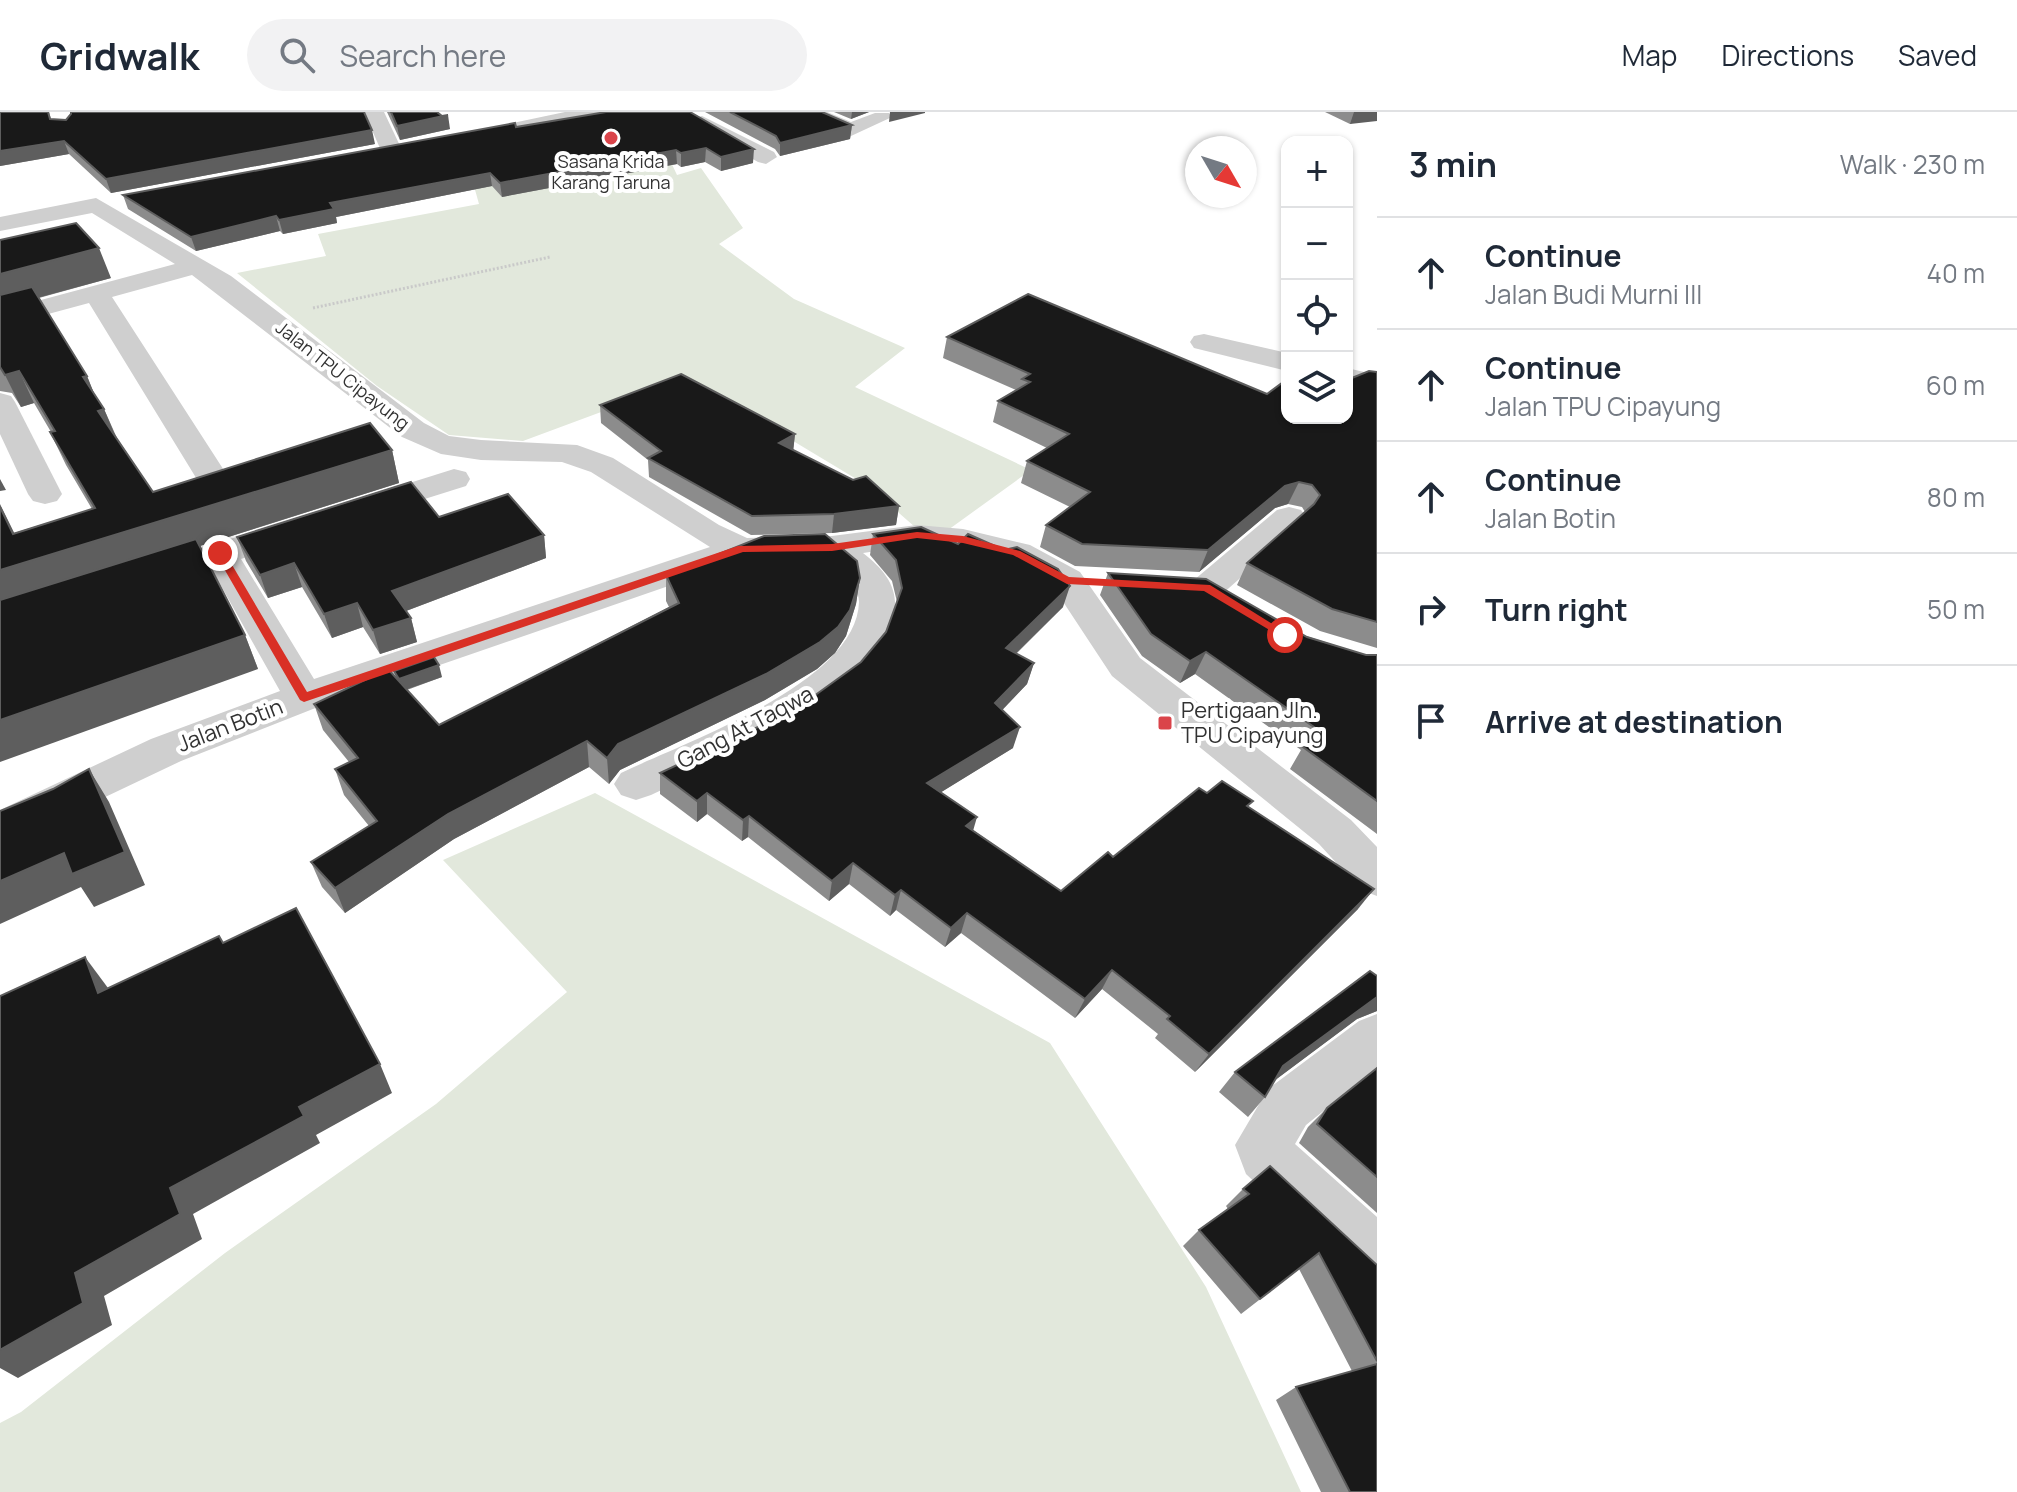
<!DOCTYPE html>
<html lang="en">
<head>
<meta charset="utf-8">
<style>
  :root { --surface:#fff; --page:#f2f2f3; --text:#1f2937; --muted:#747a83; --line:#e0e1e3 }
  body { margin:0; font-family:Manrope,sans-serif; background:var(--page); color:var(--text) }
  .controls { position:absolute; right:24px; top:24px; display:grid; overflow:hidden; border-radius:16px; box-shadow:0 2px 6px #0004 }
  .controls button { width:72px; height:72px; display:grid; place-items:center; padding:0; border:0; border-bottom:2px solid var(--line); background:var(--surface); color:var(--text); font:40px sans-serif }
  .compass { position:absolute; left:1185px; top:24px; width:72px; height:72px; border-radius:50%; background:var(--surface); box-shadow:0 2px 6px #0004; rotate:129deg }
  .stop { position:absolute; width:24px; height:24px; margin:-18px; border:6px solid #d93025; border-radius:50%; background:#fff }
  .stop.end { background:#d93025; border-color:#fff; box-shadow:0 2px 8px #0008 }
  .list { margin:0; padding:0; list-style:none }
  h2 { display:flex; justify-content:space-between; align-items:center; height:104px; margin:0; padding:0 32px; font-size:34px }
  h2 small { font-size:26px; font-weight:400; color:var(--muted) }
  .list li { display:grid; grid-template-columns:52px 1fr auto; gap:24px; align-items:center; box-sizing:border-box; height:112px; padding:0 32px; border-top:2px solid var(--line) }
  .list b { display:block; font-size:30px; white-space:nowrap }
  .list p { margin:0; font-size:26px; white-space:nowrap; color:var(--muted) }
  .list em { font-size:26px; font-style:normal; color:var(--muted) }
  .icon { flex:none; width:44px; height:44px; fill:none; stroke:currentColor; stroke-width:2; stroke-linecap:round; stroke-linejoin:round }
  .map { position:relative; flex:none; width:1377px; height:1380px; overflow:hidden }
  header { display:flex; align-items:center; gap:48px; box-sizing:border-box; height:112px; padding:0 40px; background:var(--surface); border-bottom:2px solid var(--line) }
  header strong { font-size:38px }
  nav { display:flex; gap:44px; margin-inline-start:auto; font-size:28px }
  .search { width:560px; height:72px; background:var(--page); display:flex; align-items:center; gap:20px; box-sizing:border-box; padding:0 28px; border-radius:44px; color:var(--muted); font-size:30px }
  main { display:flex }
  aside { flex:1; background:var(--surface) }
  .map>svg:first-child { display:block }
  .green { fill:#e2e8dc }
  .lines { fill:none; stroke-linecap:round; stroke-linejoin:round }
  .path { stroke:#c9c9c9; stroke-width:3; stroke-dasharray:2 2; stroke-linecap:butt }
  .minor { fill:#cfcfcf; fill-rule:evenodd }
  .wall { fill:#8c8c8c }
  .shaded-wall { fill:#5e5e5e }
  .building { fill:#191919; stroke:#5e5e5e; stroke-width:2 }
  .route { fill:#d93025 }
  .poi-dot { fill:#da444a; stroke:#fff; stroke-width:3 }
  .labels { text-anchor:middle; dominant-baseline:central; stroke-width:8; stroke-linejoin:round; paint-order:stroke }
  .far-poi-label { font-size:18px; fill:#323232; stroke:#fff }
  .far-street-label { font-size:18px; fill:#323232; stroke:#fff }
  .poi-label { font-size:22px; fill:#323232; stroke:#fff; text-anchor:start }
  .street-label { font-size:22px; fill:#323232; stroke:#fff }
</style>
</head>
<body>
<header>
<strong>Gridwalk</strong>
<div class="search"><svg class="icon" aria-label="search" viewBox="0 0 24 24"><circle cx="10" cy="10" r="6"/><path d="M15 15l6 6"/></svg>Search here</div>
<nav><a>Map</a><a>Directions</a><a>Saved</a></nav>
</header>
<main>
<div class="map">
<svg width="1377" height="1380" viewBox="0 0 1377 1380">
  <rect width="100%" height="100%" fill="#fff"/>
  <g class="green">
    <path d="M659 25 677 63 701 56 743 116 719 132 794 187 905 236 855 275 1031 358 948 418 915 415 868 374 690 267 523 329 449 323 377 274 237 161 326 144 318 122 479 92 472 67Z"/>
    <path d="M595 681 1050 931 1206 1175 1301 1380H0V1311L21 1300 225 1141 436 992 567 880 443 748Z"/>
  </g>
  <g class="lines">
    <path class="path" d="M313 196 550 145"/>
    <g class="minor">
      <path d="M364 0H384L402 38 399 43H383Z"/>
      <path d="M565 0H638C633 6 516 22 496 26L486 20 489 16Z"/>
      <path d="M800 0H827L851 10 875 1H889L892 5 851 24Z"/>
      <path d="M702 4 774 40 777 45 766 52 758 50 695 14 692 10 695 6Z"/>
      <path d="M96 86 231 164 424 311 449 324 481 328 577 333 613 346 719 413 747 426 832 424 917 413 963 417 1030 433 1080 460 1140 546 1351 708 1377 735V784L1361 778 1319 732 1112 564 1054 476 1005 449 963 439 917 433 863 441C886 459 901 478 893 508 870 599 727 646 651 683L636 688 621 683 614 672 621 661C685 630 857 571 859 490 859 472 839 451 823 445 796 436 764 451 737 447L735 451 318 595 181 649 0 735V698L151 627 280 579 211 456 148 476 135 473 130 465 135 457 284 410 296 407 308 410 313 417 308 424 241 447 314 567 710 435 591 360 562 350 481 348 441 342 402 325 192 163 112 185 238 380 233 387 221 390 209 387 89 191 0 215V199L175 152 92 101 0 119V105Z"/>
      <path d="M1204 222 1287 241V259L1194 236 1190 230 1194 224Z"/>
      <path d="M1347 256 1377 263V281L1347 274Z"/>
      <path d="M0 281 11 284 15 290 62 382 57 389 45 392 33 389 28 382 0 322Z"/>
      <path d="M454 357 466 360 470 367 466 374 361 407 349 404 344 397 349 390Z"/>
      <path d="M1289 395 1301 398 1306 405 1301 412 1220 484 1207 488 1194 484 1189 476 1194 468 1277 398Z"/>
      <path d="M1377 902V956L1306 1013 1295 1032 1377 1105V1175L1356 1166 1246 1062 1235 1033 1268 977 1359 909Z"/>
    </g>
  </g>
  <g class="wall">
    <path d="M0 0H49L51 7 375 32 111 81 69 42 0 54Z"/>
    <path d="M387 0H437L450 17 400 28Z"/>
    <path d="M606 0 753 51 721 59 705 50 681 55 677 52 502 85 492 74 336 105 337 111 283 122 280 119 196 139 128 97 123 83Z"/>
    <path d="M705 0H822L852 13 850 27 780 44 775 37Z"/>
    <path d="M834 0H869L851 7Z"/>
    <path d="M1325 0H1377L1350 12Z"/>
    <path d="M0 128 111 166 39 186 87 264 94 282 104 297 117 326 153 380 392 338 399 371 200 434 245 523 258 557 14 421 92 397 66 353 50 320H51L34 291 21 295 12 281 0 279Z"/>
    <path d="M947 225 1287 306 1377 260V536L1320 519 1237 473 1247 451 1305 400 1302 395 1288 392 1275 396 1199 460 1075 454 1040 435 1046 413 1070 395 1021 371 1027 349 1047 336 993 310 998 289 1016 278 943 246Z"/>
    <path d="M600 293 795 322 793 338 899 394 896 413 832 421 751 423 649 365 648 348 601 311Z"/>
    <path d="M873 422 1063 495 1016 542 1034 551 1027 572 1002 598 1013 636 941 680 973 718 1061 779 1207 681 1249 695 1358 797 1195 960 1155 926 1158 922 1102 877 1075 906 961 821 945 835 896 798 890 804 849 772 829 789 748 725 742 729 707 702 697 710 660 682V661L796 597 861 550 886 520 897 490 892 469 870 443Z"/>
    <path d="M544 423 546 446 406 499 411 506 417 530 380 542 363 515 332 526 302 475 268 486 246 449 237 425Z"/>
    <path d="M1108 461 1366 543H1377V722L1290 657 1301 638 1195 562 1180 571 1142 544 1100 483Z"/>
    <path d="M666 463 860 466 856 492 846 524 835 541 817 557 765 588 620 658 609 672 589 655 454 727 345 801 322 775 311 750 369 714 344 683 335 657 349 650 323 618 314 592 396 566 394 559 442 565 407 578 439 613 669 495 666 489Z"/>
    <path d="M1377 864V899L1357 907 1275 968 1265 985 1248 1005 1219 980 1235 960Z"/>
    <path d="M1377 956V1101L1299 1031 1308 1015 1327 996Z"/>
    <path d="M1243 1077 1377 1153V1380H1321L1276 1288 1296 1275 1352 1259 1299 1157 1241 1202 1183 1134 1199 1118 1228 1097 1226 1094Z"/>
  </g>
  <g class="shaded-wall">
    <path d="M852 0H869L851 7Z"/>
    <path d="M890 0H925V1L889 10Z"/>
    <path d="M1354 0H1377V9L1350 12Z"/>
    <path d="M448 3 450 17 400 28 397 14Z"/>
    <path d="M852 13 850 27 780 44V31Z"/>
    <path d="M372 18 375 32 111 81 106 67Z"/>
    <path d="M64 29 69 42 0 54V39Z"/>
    <path d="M706 36 705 50 681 55V41Z"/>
    <path d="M754 37 753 51 721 59V45Z"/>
    <path d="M676 38 677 52 502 85 500 71Z"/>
    <path d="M490 61 492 74 336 105 337 111 283 122 279 108 330 91Z"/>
    <path d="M276 104 280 119 196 139 191 125Z"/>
    <path d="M99 136 111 166 0 196V162Z"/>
    <path d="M19 259 34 291 21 295 5 263Z"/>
    <path d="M87 264 100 296 83 265Z"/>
    <path d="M104 297 118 330 98 299Z"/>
    <path d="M795 322 793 341 779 331Z"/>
    <path d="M392 338 399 371 0 497V392L28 449Z"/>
    <path d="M0 367 6 378 0 379Z"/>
    <path d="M1299 370 1288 392 1275 396 1199 460 1208 438 1285 374Z"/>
    <path d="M899 394 896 413 832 421 834 402Z"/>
    <path d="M544 423 546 446 398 502 392 479Z"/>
    <path d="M294 451 302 475 268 486 260 463Z"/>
    <path d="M860 466 856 492 846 524 835 541 817 557 765 588 620 658 609 672 607 646 618 632Z"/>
    <path d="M1070 474 1063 495 1000 557 1006 536Z"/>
    <path d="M357 491 363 515 332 526 324 502Z"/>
    <path d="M411 506 417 530 380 542 373 518Z"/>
    <path d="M245 523 258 557 0 650V608Z"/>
    <path d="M1206 540 1195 562 1180 571 1190 549Z"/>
    <path d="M1034 551 1027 572 989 612 995 591Z"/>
    <path d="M439 553 442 565 402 579 399 567Z"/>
    <path d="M1020 615 1013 636 922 692 927 671Z"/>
    <path d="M587 629 589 655 454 727 345 801 335 776 448 702Z"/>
    <path d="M89 657 109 690 145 773 94 795 81 775 0 812V769Z"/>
    <path d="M707 681V702L697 710V689Z"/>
    <path d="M749 704 748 725 742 729 743 708Z"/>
    <path d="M977 705 971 726 966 714Z"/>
    <path d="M853 751 849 772 829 789 832 769Z"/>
    <path d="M1374 777 1358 797 1195 960 1209 942Z"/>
    <path d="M901 778 896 798 890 804 895 783Z"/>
    <path d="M967 801 961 821 945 835 951 816Z"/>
    <path d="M85 845 108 876 121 912 98 881Z"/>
    <path d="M1112 858 1102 877 1075 906 1085 887Z"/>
    <path d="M1377 885V899L1357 907 1266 975 1283 954Z"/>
    <path d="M380 952 392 981 316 1023 320 1031 193 1102 202 1127 104 1184 112 1213 18 1266 0 1256V1238L75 1161 170 1076 299 995Z"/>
  </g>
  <g class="building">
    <path d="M0 0H48L50 7 66 8 71 2V0H364L372 18 106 67 64 29 0 39Z"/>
    <path d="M391 0H437L442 4 448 3 397 14Z"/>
    <path d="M606 0H690L754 37 721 45 706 36 681 41 676 38 500 71 490 61 330 91 334 97 279 108 276 104 191 125 123 83 515 11 516 15Z"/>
    <path d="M730 0H822L852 13 780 31 776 24Z"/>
    <path d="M76 111 99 136 0 162V128Z"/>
    <path d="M32 175 87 264 83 265 104 297 98 299 153 380 370 311 392 338 0 458V395L13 422 95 396 50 320 55 319 19 259 5 263 0 255V183Z"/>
    <path d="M1028 182 1267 282 1282 271 1287 273V306H1347V268L1369 259 1377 260V510L1332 497 1247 451 1314 392 1320 383 1312 373 1299 370 1285 374 1208 438 1082 432 1046 413 1090 380 1027 349 1069 322 998 289 1030 270 1022 267 1030 262 947 225Z"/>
    <path d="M681 262 795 322 779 331 853 368 866 364 899 394 834 402 752 404 648 346 661 339 600 293Z"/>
    <path d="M411 370 439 405 508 382 544 423 392 479 411 506 373 518 357 491 324 502 294 451 260 463 237 425Z"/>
    <path d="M921 415 958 432 968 422 1004 438 1017 435 1058 457 1070 474 1006 536 1034 551 995 591 1020 615 927 671 977 705 966 714 1061 779 1108 740 1113 745 1199 676 1207 681 1222 669 1253 689 1247 694 1374 777 1209 942 1167 907 1170 904 1112 858 1085 887 967 801 951 816 901 778 895 783 853 751 832 769 749 704 743 708 707 681 697 689 660 661 796 597 861 550 886 520 902 476 896 448 873 422Z"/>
    <path d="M825 422 857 449 860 466 850 498 838 515 820 530 766 562 618 632 607 646 587 629 448 702 335 776 311 750 377 709 335 657 358 646 314 592 388 557 439 613 679 491 666 463 764 424Z"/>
    <path d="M196 427 245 523 0 608V488Z"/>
    <path d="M1108 461 1206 467 1307 525 1366 543H1377V689L1303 635 1324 622 1206 540 1190 549 1151 522Z"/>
    <path d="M434 545 439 553 399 567 394 559Z"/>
    <path d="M89 657 125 740 72 762 64 741 0 769V699L53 677Z"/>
    <path d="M296 796 380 952 299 995 304 1004 170 1076 180 1102 75 1161 83 1191 0 1238V884L85 845 98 881 219 824 223 831Z"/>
    <path d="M1370 859 1377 864V885L1283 954 1265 985 1235 960Z"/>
    <path d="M1377 956V1065L1317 1012 1327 996Z"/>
    <path d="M1270 1054 1377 1153V1249L1319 1141 1260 1187 1199 1118 1249 1082 1243 1077Z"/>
    <path d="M1377 1252V1380H1350L1296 1275Z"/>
  </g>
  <path class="route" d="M917 420 963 424 1020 439 1069 465 1210 473 1290 523 1281 525 1204 479 1067 472 1013 443 963 431 917 426 832 439 743 440 304 590 300 588 215 441 220 438 225 441 307 580 738 434 832 432Z"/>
  <g class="poi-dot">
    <circle cx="611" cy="26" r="8"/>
    <rect x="1157" y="603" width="16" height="16" rx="4"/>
  </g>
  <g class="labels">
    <g class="far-poi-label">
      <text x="611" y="49">Sasana Krida<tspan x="611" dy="21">Karang Taruna</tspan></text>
    </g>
    <g class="far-street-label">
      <text transform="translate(343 263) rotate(38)">Jalan TPU Cipayung</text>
    </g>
    <g class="poi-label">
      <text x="1181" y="598">Pertigaan Jln.<tspan x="1181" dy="25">TPU Cipayung</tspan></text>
    </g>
    <g class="street-label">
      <text transform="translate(230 613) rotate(-21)">Jalan Botin</text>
      <text transform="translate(745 615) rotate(-28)">Gang At Taqwa</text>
    </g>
  </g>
</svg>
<div class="controls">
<button>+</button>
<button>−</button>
<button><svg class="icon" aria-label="locate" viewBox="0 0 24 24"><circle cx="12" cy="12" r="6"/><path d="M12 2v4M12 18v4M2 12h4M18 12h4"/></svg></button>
<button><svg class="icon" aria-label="layers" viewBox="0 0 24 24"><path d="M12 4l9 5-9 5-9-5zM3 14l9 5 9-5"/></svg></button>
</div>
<svg class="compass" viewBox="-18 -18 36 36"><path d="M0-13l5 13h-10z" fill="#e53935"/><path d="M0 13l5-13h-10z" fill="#747a83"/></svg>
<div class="stop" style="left:1285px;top:523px"></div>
<div class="stop end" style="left:220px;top:441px"></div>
</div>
<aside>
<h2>3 min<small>Walk · 230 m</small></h2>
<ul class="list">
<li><svg class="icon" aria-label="ahead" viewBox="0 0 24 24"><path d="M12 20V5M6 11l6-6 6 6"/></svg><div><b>Continue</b><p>Jalan Budi Murni III</p></div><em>40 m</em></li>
<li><svg class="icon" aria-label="ahead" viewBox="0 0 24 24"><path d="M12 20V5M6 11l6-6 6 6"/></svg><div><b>Continue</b><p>Jalan TPU Cipayung</p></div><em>60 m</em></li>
<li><svg class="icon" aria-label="ahead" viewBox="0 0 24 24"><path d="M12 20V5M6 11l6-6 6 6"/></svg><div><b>Continue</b><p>Jalan Botin</p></div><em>80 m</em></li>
<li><svg class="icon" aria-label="right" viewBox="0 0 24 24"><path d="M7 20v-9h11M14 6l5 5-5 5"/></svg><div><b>Turn right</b></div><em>50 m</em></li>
<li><svg class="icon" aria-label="arrive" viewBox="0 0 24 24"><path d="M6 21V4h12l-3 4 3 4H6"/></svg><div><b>Arrive at destination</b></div></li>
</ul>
</aside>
</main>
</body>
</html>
